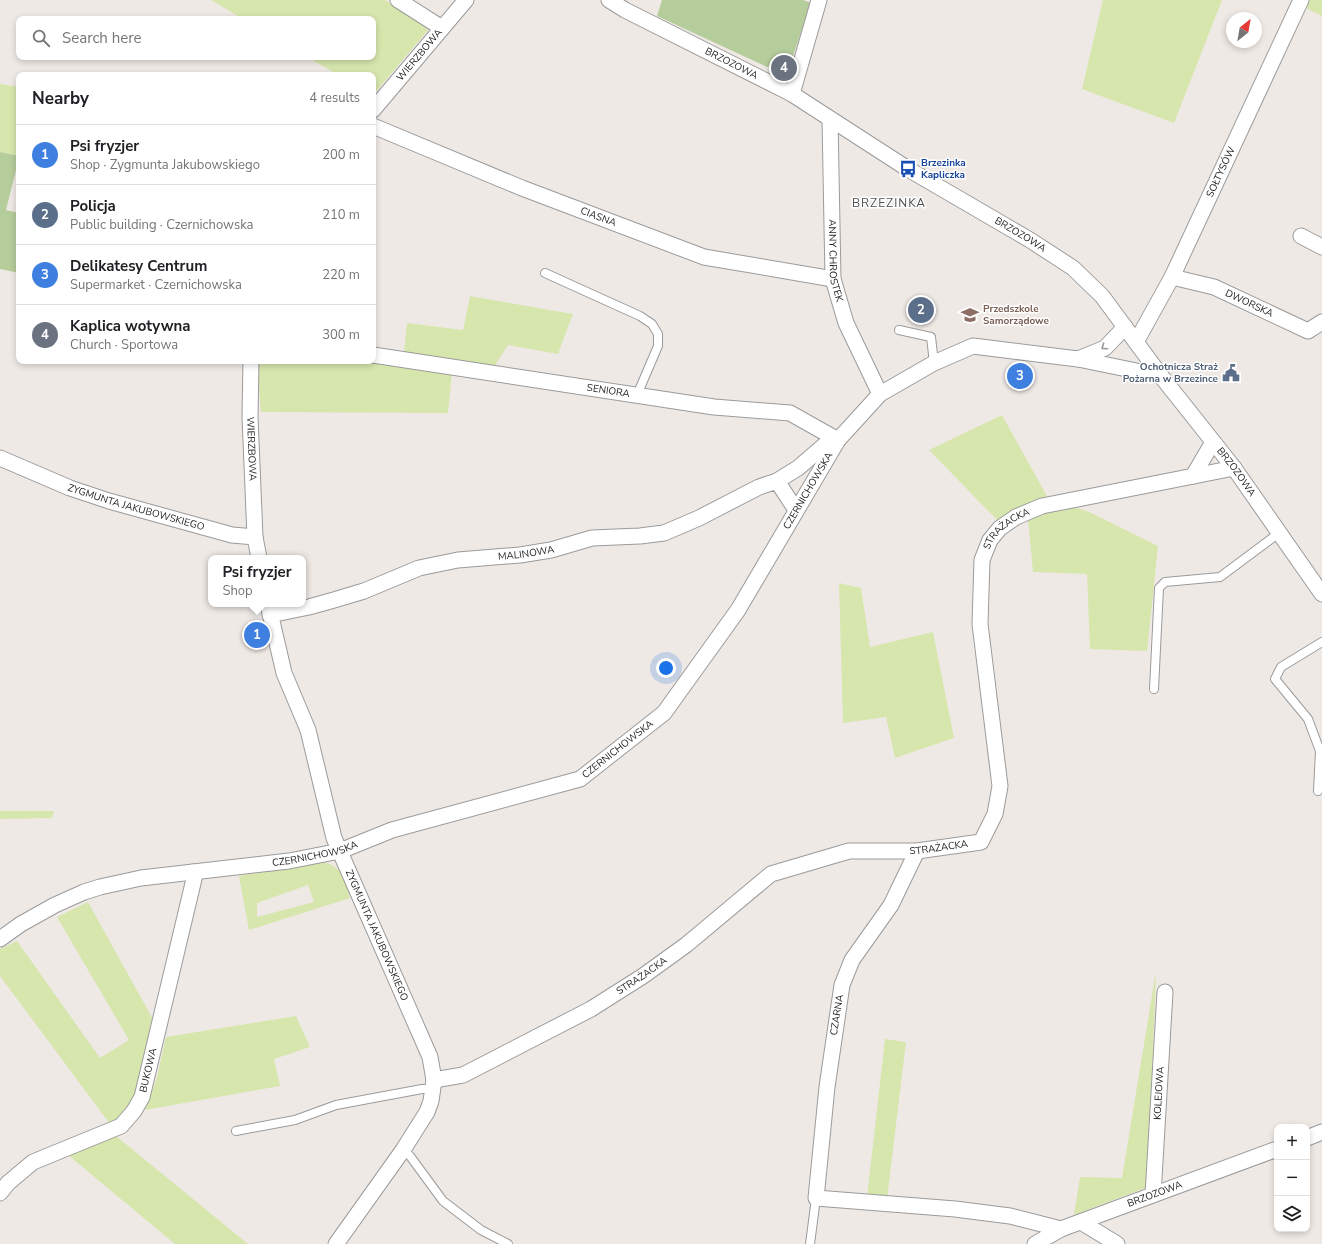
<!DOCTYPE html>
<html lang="en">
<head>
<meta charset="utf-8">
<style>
  :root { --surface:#fff; --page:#f2f2f2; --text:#202124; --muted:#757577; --line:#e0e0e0; --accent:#0f766e }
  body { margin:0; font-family:"Nunito Sans",sans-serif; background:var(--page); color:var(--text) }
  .controls { position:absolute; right:12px; bottom:12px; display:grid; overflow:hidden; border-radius:8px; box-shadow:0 2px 6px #0003 }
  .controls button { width:36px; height:36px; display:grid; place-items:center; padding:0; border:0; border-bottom:1px solid var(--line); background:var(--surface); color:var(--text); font:20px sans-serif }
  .compass { position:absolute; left:1226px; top:12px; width:36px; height:36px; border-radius:50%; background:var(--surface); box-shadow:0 2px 6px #0003; rotate:31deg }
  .you { position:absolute; left:666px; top:668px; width:14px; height:14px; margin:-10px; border:3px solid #fff; border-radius:50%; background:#1a73e8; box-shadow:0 0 0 6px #1a73e833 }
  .badge { display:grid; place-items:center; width:26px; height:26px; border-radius:50%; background:var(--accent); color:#fff; font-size:13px; font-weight:700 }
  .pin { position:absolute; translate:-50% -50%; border:2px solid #fff; box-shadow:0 1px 4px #0006 }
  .popup { position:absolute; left:208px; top:555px; width:98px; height:52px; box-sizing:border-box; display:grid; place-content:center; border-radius:8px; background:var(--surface); filter:drop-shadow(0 1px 3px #0005); font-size:13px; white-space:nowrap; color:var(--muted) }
  .popup b { font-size:15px; color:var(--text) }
  .popup::after { content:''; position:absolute; left:50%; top:100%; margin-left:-8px; border:8px solid transparent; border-top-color:var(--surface) }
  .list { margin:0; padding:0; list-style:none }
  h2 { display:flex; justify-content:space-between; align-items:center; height:52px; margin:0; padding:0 16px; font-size:17px }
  h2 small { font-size:13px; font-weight:400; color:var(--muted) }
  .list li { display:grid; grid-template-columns:26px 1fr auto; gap:12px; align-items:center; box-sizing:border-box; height:60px; padding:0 16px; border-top:1px solid var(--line) }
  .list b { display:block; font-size:15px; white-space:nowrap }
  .list p { margin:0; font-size:13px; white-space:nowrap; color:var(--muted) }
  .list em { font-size:13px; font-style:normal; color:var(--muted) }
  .icon { flex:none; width:22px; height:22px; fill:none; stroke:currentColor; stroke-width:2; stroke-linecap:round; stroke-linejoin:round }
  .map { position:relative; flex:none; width:1322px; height:1244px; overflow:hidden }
  .search { position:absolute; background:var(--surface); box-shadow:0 2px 6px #0003; left:16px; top:16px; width:360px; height:44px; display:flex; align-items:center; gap:10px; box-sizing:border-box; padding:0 14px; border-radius:8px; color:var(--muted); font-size:15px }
  .panel { position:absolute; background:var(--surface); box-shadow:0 2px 6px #0003; left:16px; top:72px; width:360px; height:292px; border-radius:8px }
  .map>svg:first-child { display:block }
  .grass { fill:#d7e6ad; fill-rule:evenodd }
  .forest { fill:#b5cc9b }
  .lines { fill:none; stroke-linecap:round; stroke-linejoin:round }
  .lane-casing { stroke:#9b9b9b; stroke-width:10 }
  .street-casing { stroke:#9b9b9b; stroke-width:17 }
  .lane { stroke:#fff; stroke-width:8 }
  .street { stroke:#fff; stroke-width:15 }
  .oneway { stroke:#9a9a9a }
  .labels { text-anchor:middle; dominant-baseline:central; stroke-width:3; stroke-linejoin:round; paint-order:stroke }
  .street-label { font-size:10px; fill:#1e1e1e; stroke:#fff }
  .transit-label { font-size:10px; font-weight:bold; fill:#164399; stroke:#fff; text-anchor:start }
  .education-label { font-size:10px; font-weight:bold; fill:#785e54; stroke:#fff; text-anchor:start }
  .service-label { font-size:10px; font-weight:bold; fill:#4e5e75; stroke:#fff; text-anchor:end }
  .quarter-label { font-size:12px; letter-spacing:1px; fill:#515151; stroke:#fff }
</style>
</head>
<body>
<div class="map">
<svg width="1322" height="1244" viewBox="0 0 1322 1244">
  <rect width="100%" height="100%" fill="#efe9e5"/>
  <g class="grass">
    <path d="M211 0H385L429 29 373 95V75H338L307 57H373V19H243Z"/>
    <path d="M1103 0H1222L1174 123 1082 89Z"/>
    <path d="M1309 0H1322V16L1306 8Z"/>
    <path d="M0 84 19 87V156L0 152Z"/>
    <path d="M470 296 573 314 558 354 508 345 492 370 404 353 407 323 463 330Z"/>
    <path d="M257 361H373L452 372 448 413 261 412Z"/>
    <path d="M1002 415 1049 500 999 522 929 450Z"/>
    <path d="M1069 505 1089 512 1158 546 1147 651 1090 649 1087 574 1033 572 1028 519Z"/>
    <path d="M839 583 861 588 870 647 933 632 954 738 895 758 886 717 843 723Z"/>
    <path d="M54 811 52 818 0 819V811Z"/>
    <path d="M321 861C343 867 345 878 350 898L249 930 239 876ZM308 885 314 902 257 917V903Z"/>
    <path d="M88 902 155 1023 135 1099 123 1118 110 1124 0 976V949L17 941 100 1058 129 1040 57 917Z"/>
    <path d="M1156 971 1148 1187 1074 1215 1080 1177 1122 1178Z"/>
    <path d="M296 1016 310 1047 274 1059 280 1086 145 1110 157 1077 166 1037Z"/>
    <path d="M885 1039 906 1042 887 1199 867 1197Z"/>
    <path d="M116 1136 248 1244H175L68 1155Z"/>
  </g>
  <g class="forest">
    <path d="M662 0H803L811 3 793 56 767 67 657 16Z"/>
    <path d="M0 152 19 156V167L17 166 6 210 19 213V273L0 269Z"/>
  </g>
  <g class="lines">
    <g class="lane-casing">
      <g id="lane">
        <path d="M545 273 640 316 652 324 658 334V346L637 395"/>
        <path d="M899 330 931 337 934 363"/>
        <path d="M1154 689 1159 588 1165 582 1220 577 1279 533"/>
        <path d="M1318 791 1320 751 1308 719 1275 679 1281 667 1322 642"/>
        <path d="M236 1131 295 1120 336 1105 422 1089H433"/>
        <path d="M403 1150 410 1156 443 1201 481 1230 508 1244"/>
        <path d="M810 1244 816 1198"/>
      </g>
    </g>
    <g class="street-casing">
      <g id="street">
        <path d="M398 0 442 28"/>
        <path id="s1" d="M609 0 625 10 792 94 908 169 1030 240 1073 268 1102 296 1161 376 1234 468 1322 594"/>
        <path d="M792 94 819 0"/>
        <path id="s2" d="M373 110 466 0"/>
        <path id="s3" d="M830 119 833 279 846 323 880 394"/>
        <path id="s4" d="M373 126 522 188 704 257 833 279"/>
        <path d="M1301 236 1322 247"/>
        <path id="s5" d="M1172 277 1214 287 1308 331 1322 322"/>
        <path id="s6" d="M1136 342 1172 277 1301 0"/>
        <path id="s7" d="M373 355 714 407 790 413 838 440"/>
        <path d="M1078 359 1105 348 1125 327"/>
        <path id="s8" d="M251 361 250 417 255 537 259 558"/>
        <path id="s9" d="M0 458 70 488 109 501 232 535 255 537"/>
        <path d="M1193 476 1213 442"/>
        <path d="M777 481 798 468 827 443 838 440"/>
        <path id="s10" d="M268 604 284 673 308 730 334 838 430 1057 434 1080 431 1101 427 1112 403 1150 336 1244"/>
        <path id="s11" d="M270 615 309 607 334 600 364 591 419 568 458 560 520 555 551 550 592 538 640 536 664 533 699 518 759 487 777 481 796 510"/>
        <path d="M917 851 891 905 852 960 842 985 827 1087 816 1198 955 1209 1010 1216 1061 1229"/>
        <path id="s12" d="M0 939 21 924 55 905 84 892 100 887 141 878 289 861 340 851 392 830 580 779 664 713 738 610 838 440 880 394 934 363 973 346 1078 359 1161 376"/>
        <path id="s13" d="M434 1080 463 1075 591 1009 643 976 686 945 771 874 849 851H917L981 842 995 814 1000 786 980 624 982 560 990 540 1000 528 1016 517 1042 506 1234 468"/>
        <path d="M1307 1138 1322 1132"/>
        <path id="s14" d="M0 1193 8 1183 33 1162 121 1126 134 1111 142 1097 194 879 193 872"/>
        <path id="s15" d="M1153 1195 1165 992"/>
        <path d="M1081 1222 1117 1244"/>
        <path id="s16" d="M1035 1244 1061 1229 1277 1149"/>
      </g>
    </g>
    <use href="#lane" class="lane"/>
    <use href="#street" class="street"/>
  </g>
  <defs><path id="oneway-chevron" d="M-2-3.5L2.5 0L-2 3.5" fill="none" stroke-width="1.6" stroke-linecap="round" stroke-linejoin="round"/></defs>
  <use class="oneway" href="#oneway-chevron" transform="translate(1104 347) rotate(146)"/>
  <defs>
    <g id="bus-bare" transform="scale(1.38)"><path d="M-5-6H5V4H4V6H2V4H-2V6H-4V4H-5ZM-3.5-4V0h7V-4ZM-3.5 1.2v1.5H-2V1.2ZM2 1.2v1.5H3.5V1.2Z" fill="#1a4fb4" stroke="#fff" stroke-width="2.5" paint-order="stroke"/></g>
    <g id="school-bare" transform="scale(1.38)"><path d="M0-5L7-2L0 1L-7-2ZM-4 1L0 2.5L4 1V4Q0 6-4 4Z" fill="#8d6e63" stroke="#fff" stroke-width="2.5" paint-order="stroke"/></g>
    <g id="civic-bare" transform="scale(1.38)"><path d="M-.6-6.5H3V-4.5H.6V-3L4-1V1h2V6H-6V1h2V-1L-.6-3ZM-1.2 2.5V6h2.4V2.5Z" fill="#5c6f8a" stroke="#fff" stroke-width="2.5" paint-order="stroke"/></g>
  </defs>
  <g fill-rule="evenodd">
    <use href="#bus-bare" x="908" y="169"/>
    <use href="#school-bare" x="970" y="315"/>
    <use href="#civic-bare" x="1231" y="373"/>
  </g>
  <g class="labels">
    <g class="street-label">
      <text stroke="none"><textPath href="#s2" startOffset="72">WIERZBOWA</textPath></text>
      <text stroke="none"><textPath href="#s1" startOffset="138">BRZOZOWA</textPath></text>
      <text stroke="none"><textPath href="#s6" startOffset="190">SOŁTYSÓW</textPath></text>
      <text stroke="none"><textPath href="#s4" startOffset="243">CIASNA</textPath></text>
      <text stroke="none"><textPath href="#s1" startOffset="474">BRZOZOWA</textPath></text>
      <text stroke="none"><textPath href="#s3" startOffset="142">ANNY CHROSTEK</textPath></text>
      <text stroke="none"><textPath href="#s5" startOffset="82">DWORSKA</textPath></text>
      <text stroke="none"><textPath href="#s7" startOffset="238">SENIORA</textPath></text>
      <text stroke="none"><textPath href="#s8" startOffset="88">WIERZBOWA</textPath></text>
      <text stroke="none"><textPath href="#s1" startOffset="798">BRZOZOWA</textPath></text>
      <text stroke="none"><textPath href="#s12" startOffset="979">CZERNICHOWSKA</textPath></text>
      <text stroke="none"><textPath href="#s9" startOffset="145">ZYGMUNTA JAKUBOWSKIEGO</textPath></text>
      <text stroke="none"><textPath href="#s13" startOffset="941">STRAŻACKA</textPath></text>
      <text stroke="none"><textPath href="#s11" startOffset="265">MALINOWA</textPath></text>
      <text stroke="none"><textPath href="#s12" startOffset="655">CZERNICHOWSKA</textPath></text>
      <text stroke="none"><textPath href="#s13" startOffset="570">STRAŻACKA</textPath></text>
      <text stroke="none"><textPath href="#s12" startOffset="331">CZERNICHOWSKA</textPath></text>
      <text stroke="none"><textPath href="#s10" startOffset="350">ZYGMUNTA JAKUBOWSKIEGO</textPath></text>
      <text stroke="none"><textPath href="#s13" startOffset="234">STRAŻACKA</textPath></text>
      <text transform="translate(837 1015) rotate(-81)">CZARNA</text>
      <text stroke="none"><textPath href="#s14" startOffset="204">BUKOWA</textPath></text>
      <text stroke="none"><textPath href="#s15" startOffset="102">KOLEJOWA</textPath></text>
      <text stroke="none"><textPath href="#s16" startOffset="130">BRZOZOWA</textPath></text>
    </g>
    <g class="transit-label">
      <text x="921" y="163">Brzezinka<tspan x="921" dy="12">Kapliczka</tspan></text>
    </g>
    <g class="education-label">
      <text x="983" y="309">Przedszkole<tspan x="983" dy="12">Samorządowe</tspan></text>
    </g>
    <g class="service-label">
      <text x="1218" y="367">Ochotnicza Straż<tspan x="1218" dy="12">Pożarna w Brzezince</tspan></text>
    </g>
    <g class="quarter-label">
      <text x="889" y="203">BRZEZINKA</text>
    </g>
  </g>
</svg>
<div class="controls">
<button>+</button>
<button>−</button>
<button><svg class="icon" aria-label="layers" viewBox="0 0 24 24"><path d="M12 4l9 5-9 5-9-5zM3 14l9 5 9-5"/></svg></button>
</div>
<svg class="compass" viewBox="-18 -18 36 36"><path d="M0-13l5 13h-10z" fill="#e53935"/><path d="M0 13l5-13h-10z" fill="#757577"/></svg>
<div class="you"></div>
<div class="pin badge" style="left:257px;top:635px;background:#3f7fe0">1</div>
<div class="popup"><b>Psi fryzjer</b>Shop</div>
<div class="pin badge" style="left:921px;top:310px;background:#5c6f8a">2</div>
<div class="pin badge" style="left:1020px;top:376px;background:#3f7fe0">3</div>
<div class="pin badge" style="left:784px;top:68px;background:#6b7280">4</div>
<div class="search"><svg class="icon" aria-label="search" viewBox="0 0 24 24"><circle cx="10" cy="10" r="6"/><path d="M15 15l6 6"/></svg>Search here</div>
<section class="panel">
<h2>Nearby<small>4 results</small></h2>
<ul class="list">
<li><span class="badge" style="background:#3f7fe0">1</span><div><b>Psi fryzjer</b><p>Shop · Zygmunta Jakubowskiego</p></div><em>200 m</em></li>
<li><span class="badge" style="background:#5c6f8a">2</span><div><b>Policja</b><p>Public building · Czernichowska</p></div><em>210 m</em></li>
<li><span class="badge" style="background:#3f7fe0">3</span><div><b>Delikatesy Centrum</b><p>Supermarket · Czernichowska</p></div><em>220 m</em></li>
<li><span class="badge" style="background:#6b7280">4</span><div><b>Kaplica wotywna</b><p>Church · Sportowa</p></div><em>300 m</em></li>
</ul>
</section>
</div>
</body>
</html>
